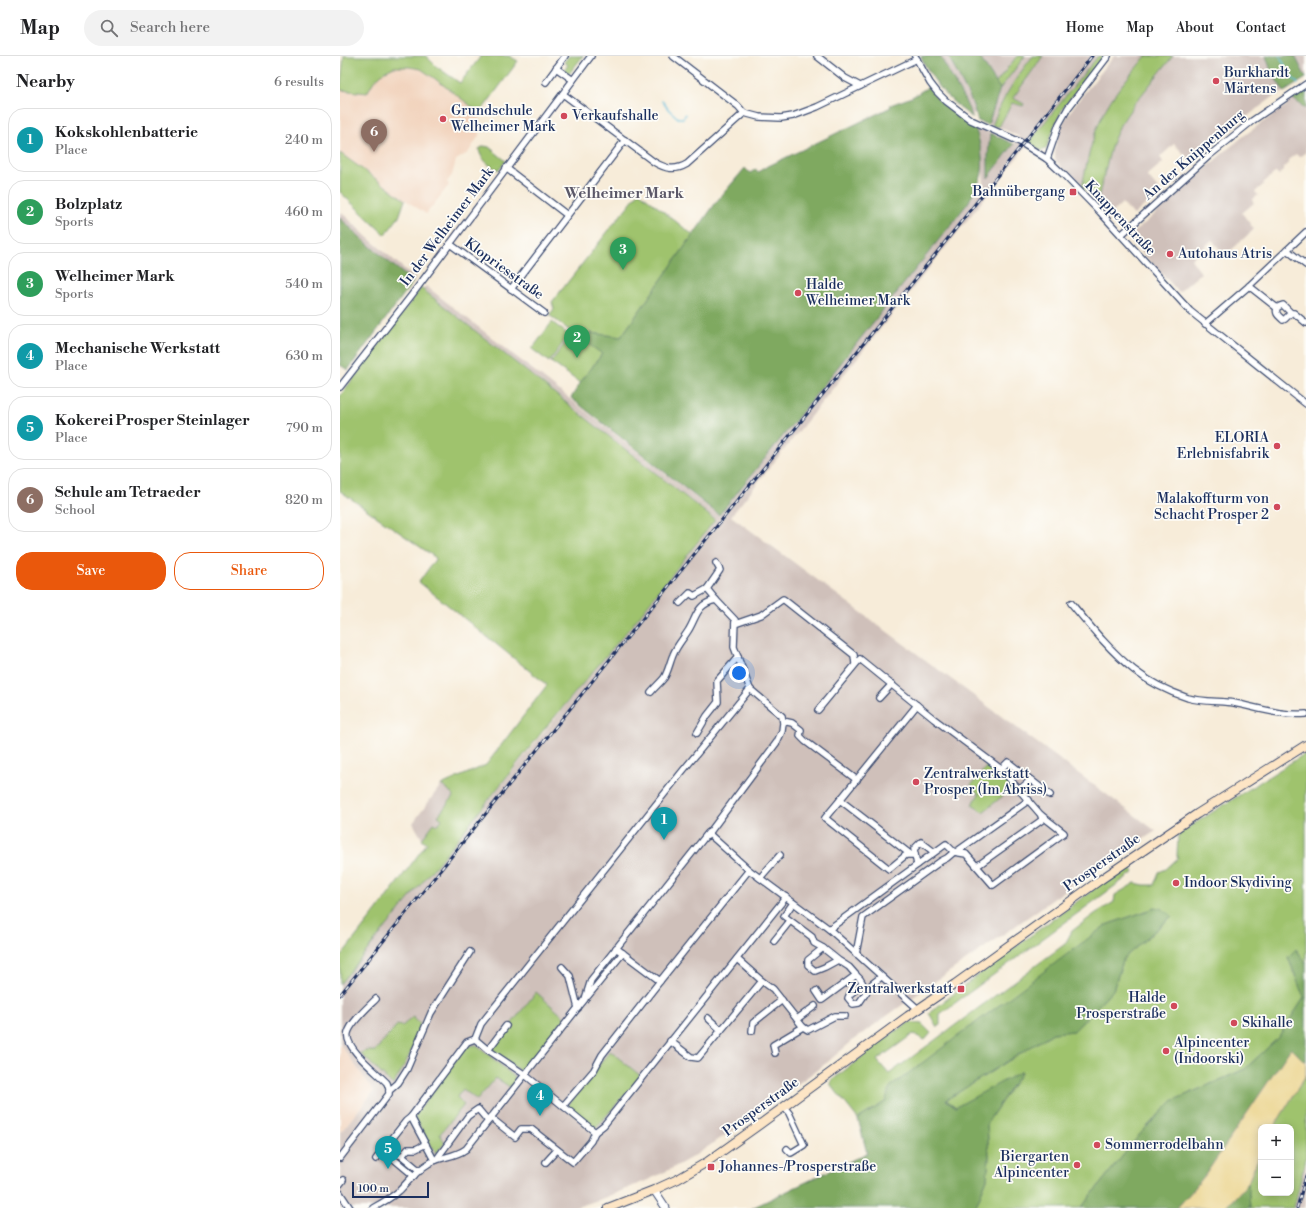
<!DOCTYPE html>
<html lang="en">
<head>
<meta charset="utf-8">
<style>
  :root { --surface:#fff; --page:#f2f2f2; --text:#202124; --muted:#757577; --line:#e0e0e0; --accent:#ea580c }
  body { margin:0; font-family:"Libre Bodoni",serif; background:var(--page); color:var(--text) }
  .controls { position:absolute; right:12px; bottom:12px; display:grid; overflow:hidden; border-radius:8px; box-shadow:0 2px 10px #0003 }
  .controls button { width:36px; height:36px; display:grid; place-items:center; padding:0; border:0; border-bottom:1px solid var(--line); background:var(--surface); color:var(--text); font:20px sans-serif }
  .scale { position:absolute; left:12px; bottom:10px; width:77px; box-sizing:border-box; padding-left:4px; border:2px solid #1b2f5e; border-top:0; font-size:11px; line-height:14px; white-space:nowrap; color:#1b2f5e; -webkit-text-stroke:3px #fdfcf7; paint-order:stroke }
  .you { position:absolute; left:399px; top:617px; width:14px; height:14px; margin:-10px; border:3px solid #fff; border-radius:50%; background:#1a73e8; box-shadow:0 0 0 6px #1a73e833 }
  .badge { display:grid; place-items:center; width:26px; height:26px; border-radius:50%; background:var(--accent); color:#fff; font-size:13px; font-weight:700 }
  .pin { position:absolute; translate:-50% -33px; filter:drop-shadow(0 1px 2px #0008) }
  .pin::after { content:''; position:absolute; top:21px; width:14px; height:12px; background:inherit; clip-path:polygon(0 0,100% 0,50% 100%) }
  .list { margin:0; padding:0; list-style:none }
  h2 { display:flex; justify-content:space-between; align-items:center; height:52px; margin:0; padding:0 16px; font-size:17px }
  h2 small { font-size:13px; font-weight:400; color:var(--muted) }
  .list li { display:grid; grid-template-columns:26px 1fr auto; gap:12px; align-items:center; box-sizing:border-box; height:64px; margin:0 8px 8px; padding:0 8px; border:1px solid var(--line); border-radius:16px }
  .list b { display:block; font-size:15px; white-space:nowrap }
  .list p { margin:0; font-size:13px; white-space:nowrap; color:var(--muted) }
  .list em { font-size:13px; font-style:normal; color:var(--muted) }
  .actions { display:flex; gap:8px; padding:12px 16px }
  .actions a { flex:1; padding:9px 0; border:1px solid var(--accent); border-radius:16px; text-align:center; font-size:14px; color:var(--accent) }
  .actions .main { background:var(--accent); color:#fff }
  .icon { flex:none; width:22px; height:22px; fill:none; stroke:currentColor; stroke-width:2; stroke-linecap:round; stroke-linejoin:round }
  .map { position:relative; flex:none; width:966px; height:1152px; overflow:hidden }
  header { display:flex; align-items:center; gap:24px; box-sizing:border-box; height:56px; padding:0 20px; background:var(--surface); border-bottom:1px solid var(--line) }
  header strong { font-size:19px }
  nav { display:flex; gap:22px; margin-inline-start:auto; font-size:14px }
  .search { width:280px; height:36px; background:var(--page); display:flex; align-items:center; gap:10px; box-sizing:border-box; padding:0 14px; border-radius:22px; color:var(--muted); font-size:15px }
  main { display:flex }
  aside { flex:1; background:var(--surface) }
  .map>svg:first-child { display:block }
  .built { fill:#f2d4be }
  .industrial { fill:#cfc0ba }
  .green { fill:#9fc36d; stroke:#5d7966 }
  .forest { fill:#7fa960; stroke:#4d6c5f }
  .sand { fill:#eeda9e; stroke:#84847e }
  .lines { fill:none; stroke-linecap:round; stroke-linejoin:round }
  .stream { stroke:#5dbbdb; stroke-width:1.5 }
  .minor-casing { stroke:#3c4b70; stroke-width:8 }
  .tertiary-casing { stroke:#3c4b70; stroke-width:9 }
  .secondary-casing { stroke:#3c4b70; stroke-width:10 }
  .minor { stroke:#fff; stroke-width:5.5 }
  .tertiary { stroke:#fff; stroke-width:7 }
  .secondary { stroke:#fde5c5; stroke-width:8 }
  .rail-casing { stroke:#1b2f5e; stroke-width:3 }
  .rail { stroke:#fdfcf7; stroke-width:1.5; stroke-dasharray:4.5; stroke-linecap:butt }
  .poi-dot { fill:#d1495b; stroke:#fdfcf7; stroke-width:1.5 }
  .labels { text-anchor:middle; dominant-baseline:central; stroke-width:3.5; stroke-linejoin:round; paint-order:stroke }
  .poi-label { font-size:14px; fill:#1b2f5e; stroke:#fdfcf7; text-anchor:start }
  .street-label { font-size:14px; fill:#1b2f5e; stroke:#fdfcf7 }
  .neighbourhood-label { font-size:15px; font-weight:bold; fill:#5b5868; stroke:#fdfcf7 }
</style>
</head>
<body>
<header>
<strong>Map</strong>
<div class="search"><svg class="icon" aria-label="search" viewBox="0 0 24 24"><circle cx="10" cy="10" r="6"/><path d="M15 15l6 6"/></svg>Search here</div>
<nav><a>Home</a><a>Map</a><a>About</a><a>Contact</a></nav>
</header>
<main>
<aside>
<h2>Nearby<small>6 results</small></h2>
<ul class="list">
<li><span class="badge" style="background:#0f9aa8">1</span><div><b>Kokskohlenbatterie</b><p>Place</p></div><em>240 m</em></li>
<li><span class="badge" style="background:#2e9e5b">2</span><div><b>Bolzplatz</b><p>Sports</p></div><em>460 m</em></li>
<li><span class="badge" style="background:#2e9e5b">3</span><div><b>Welheimer Mark</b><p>Sports</p></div><em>540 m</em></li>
<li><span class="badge" style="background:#0f9aa8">4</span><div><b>Mechanische Werkstatt</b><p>Place</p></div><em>630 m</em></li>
<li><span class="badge" style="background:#0f9aa8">5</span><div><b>Kokerei Prosper Steinlager</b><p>Place</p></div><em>790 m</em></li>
<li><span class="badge" style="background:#8d6e63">6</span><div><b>Schule am Tetraeder</b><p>School</p></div><em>820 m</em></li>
</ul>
<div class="actions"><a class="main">Save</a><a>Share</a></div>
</aside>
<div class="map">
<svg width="966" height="1152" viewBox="0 0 966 1152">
  <rect width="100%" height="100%" fill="#fdfcf7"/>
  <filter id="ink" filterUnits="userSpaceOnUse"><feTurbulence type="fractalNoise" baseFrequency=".025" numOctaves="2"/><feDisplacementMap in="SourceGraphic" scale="8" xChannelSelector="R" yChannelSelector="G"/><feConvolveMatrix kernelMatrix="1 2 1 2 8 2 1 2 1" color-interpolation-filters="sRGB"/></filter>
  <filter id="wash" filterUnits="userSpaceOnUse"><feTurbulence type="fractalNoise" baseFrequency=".012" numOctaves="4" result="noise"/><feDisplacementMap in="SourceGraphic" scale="16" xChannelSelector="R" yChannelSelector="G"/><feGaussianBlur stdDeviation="0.9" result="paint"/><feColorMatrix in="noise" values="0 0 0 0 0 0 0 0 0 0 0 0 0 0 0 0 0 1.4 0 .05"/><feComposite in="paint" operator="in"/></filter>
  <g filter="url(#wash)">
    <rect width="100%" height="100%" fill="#f7ecd9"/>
    <g class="built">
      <path d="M54 11H69L81 13 94 22 140 57 138 73 140 78 128 97 116 104 112 119 107 126 109 129 86 158 35 123 0 97V34L27 37 34 25 44 16Z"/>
      <path d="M0 988 34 1035 0 1077Z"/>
    </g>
    <g class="industrial">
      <path d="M600 0H607L631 44 636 58 632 59Z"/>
      <path d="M639 0H677L656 27Z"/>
      <path d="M685 0H758L391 460 816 775 751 816 674 871 596 925 516 982 485 1008 414 1060 354 1100 331 1113 308 1124 261 1143 234 1152H0V1077L34 1035 0 988V928L229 645 293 568 376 464 83 233 86 230 379 460 644 127 640 93 636 73 640 72 650 77 648 100V121L680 81 659 71 648 69 660 33Z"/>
      <path d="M774 0H806L772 43 753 82 742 131 715 104V94L717 82 724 65 734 50Z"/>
      <path d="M833 0H926L931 15 944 36 936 39 917 53 887 76 852 106 834 88 820 101 823 106 807 120 820 135 794 159 782 147 769 160 757 146 772 88 780 69 795 47Z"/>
      <path d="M955 0H966V22L956 4Z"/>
      <path d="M952 42 966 53V96L959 101 956 98 948 104V107L944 111V115L939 119 936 116 923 127 924 128 915 136 918 139 912 144 914 147 902 157 914 173 885 200 872 184 851 203 861 217 839 236 791 185 790 181 791 177 793 175H796L883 97 905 79 947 49V46Z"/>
      <path d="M0 155 27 181 76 223 73 226 24 185 0 162Z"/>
      <path d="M101 729 114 739 99 760 103 763 98 769 94 767 82 783 73 767Z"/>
      <path d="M966 1102V1147L965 1152H954Z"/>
    </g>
    <g class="green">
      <path d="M4 0H86L97 11 120 27 141 0H169L178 5 140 57 94 22 81 13 69 11H54L44 16 34 25 27 37 0 34Z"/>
      <path d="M229 0H243L229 18 224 14 228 9 224 6Z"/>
      <path d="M677 0H685L660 33 656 27Z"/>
      <path d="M693 0H703L673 42 684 48 683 50 672 47 659 71 652 70C662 42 675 23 693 0Z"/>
      <path d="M758 0H765L723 52 715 69 706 93 700 95 688 87Z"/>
      <path d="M806 0H833L795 47 780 69 772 88 757 146 742 131C748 100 754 70 771 44 781 28 795 14 806 0Z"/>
      <path d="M144 90 149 91 166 105 159 114C150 111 140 103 139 93Z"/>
      <path d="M0 97 65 144 59 161 45 179 0 136Z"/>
      <path d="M299 136 353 179 281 281 251 277 262 298 240 327 211 306 233 277 209 259 214 253 212 246Z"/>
      <path d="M81 232 375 464 293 568 202 676 124 775 0 928V901L40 850 87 787 82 783 94 767 98 769 102 763 98 760 114 739 101 729 146 709 207 629 79 526 96 502 0 435V340Z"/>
      <path d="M212 266 229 279 209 306 192 293Z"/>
      <path d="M966 697V907L956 893 948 901 964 942 937 983 905 1013 832 1045 801 1077 741 1152H635L647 1123 649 1101 647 1067 682 1016 616 1051 606 1044 713 977 734 975 773 934 784 902 832 860 821 852H815L766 869 545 1046 518 1063 491 1029V1025L555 975 570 966 582 968 591 977 585 984 573 978 537 1004 549 1018 725 888 732 875 756 857 774 846 775 839 795 827 804 829H814L819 816 826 813 838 802 837 800 838 778Z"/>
      <path d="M647 710 674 731 643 756 632 749 639 738 633 733 631 729Z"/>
      <path d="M788 808 794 816 600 958V969L597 971 589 957 659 903Z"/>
      <path d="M196 936 225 962 181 1016 152 993Z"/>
      <path d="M73 961 80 968C75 990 65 1010 53 1029L20 997 26 995H35L57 969 62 970Z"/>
      <path d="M137 989 177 1023 170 1031 156 1022 137 1044 123 1033 117 1041 124 1049 100 1078 105 1087 96 1097 74 1061 126 990Z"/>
      <path d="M270 995 301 1020 254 1074 226 1052Z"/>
      <path d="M966 1019V1102L954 1152H910L908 1127 921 1095V1137H951V1071H934Z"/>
    </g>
    <g class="forest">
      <path d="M581 0H600L625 45 633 62C613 47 601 36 588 14 585 9 582 5 581 0Z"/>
      <path d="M608 0H639L660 33 648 69 638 65 631 44Z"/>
      <path d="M926 0H955L966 22 944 36 931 15Z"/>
      <path d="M588 31C600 48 616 61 635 71 640 87 646 108 640 124 637 132 632 140 628 147L447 375 379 459 231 342 240 327 262 298 246 286 251 277 281 281 377 145 405 112 410 117 416 113 418 117 422 113 551 51 550 49 572 41Z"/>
      <path d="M966 34V53L952 42Z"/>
      <path d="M650 77 674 88 648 122V100Z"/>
      <path d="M0 162 24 185 73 226 8 314 0 309Z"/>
      <path d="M815 852H821L832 860 784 902 773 934 734 975 713 977 606 1044 616 1051 682 1015 647 1067 649 1101 647 1123 635 1152H412L527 1097 518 1063 545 1046 550 1031 766 869Z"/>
      <path d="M956 893 966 907V1007L951 992 866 1118 854 1133 837 1152H741L801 1077 832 1045 905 1013 937 983 964 942 948 901Z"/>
      <path d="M908 1127 910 1152H885Z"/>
    </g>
    <path class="sand" d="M951 992 966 1007V1019L934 1071H921V1095L908 1127 885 1152H837L854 1133 866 1118Z"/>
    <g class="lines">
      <g class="stream">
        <path d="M940 0 949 18 958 28"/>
        <path d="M963 34 966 36"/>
        <path d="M322 45 329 54 338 62H343L346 58"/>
      </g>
    </g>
  </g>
  <g filter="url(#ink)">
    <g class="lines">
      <g class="minor-casing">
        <g id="minor">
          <path d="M333 0 398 50 404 57 419 61 441 62 453 60 477 51 577 3"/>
          <path d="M477 0 505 22 520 30"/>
          <path d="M575 0 590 27 597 36 606 45 631 64 680 86 707 103 724 119 760 156 850 255 966 348"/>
          <path d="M216 12 233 24"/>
          <path d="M206 26 225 0"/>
          <path d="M223 38 314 106C326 113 335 115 347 108L404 57"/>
          <path d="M707 103 719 68 728 52 768 0"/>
          <path d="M166 112 227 159"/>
          <path d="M781 179 870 99 912 65 966 28"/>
          <path d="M110 188 204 257"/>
          <path d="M947 194 966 209"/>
          <path d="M909 230 937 252C935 258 939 260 943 264L945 263 951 257 943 249 940 250 937 252"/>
          <path d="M171 233 285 84"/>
          <path d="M951 257H954L966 267"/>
          <path d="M865 268 909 230 966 176"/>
          <path d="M0 331 71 240 251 0"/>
          <path d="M367 533 380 514 376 507"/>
          <path d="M731 547C750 570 771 596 794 614 809 626 830 636 848 642 863 646 879 645 894 647 918 652 941 660 966 658"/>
          <path d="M395 568 421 559 443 543 514 599 515 608"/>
          <path d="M311 636C315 631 320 627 324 622 328 616 330 606 333 599 337 589 343 583 348 575 357 561 356 548 376 544"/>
          <path d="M539 642 552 628"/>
          <path d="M478 654 520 603 594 663 661 713 701 759 702 764 637 810"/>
          <path d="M443 665 452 667 461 674 460 680 465 685 517 724"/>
          <path d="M357 677 367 660 378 646 377 625 398 601"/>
          <path d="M661 713 668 706 710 739"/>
          <path d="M680 733 691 724"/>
          <path d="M500 744 577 649"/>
          <path d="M367 780 437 686 442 675 443 667 442 660 410 633"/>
          <path d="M616 796 689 744"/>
          <path d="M570 798 500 744 485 762 549 813 566 799H575"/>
          <path d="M577 809 574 793 581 786 594 796"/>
          <path d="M420 822 440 799"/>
          <path d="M453 847 444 860 472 881 474 887 483 892"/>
          <path d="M489 873 606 788 614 796 626 798 653 829 724 777 701 759"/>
          <path d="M434 885 450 865"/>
          <path d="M276 892 320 925 409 814"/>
          <path d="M516 898 523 861 601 805 607 802 614 796"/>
          <path d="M498 904 483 892 468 904V909L475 915 485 911 498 904 509 911 516 919"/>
          <path d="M222 911 230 920 238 952"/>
          <path d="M422 925 433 933 463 971 433 989 435 997"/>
          <path d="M476 935 482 944 516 919 520 923 523 928 510 938 508 942 513 948 519 947 532 928 541 921"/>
          <path d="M248 940 283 897"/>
          <path d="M368 962 381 974"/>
          <path d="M457 963 475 950"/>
          <path d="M463 971 468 974 495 960H505"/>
          <path d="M412 975 413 967 442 944"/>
          <path d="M135 983 141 968 341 717 410 633 394 591 395 564 376 544 367 533 354 540 350 537 340 547"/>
          <path d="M330 985 351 1001 358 1002 422 925 397 903"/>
          <path d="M148 994 166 970"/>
          <path d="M49 1035 58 1027 67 1013 91 957 130 896"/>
          <path d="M223 1050 254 1014 262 999 320 925"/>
          <path d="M444 1051 449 1057 464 1089 451 1097 447 1093"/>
          <path d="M255 1076 264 1069 446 841"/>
          <path d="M43 1094 74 1120"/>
          <path d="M47 1095 62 1100"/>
          <path d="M0 1102 49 1038V1033L47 1027C38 1017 4 992 8 977 11 966 28 951 36 943"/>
          <path d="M36 1103 66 1065 71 1061"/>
          <path d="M94 1104 71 1061 127 986 135 983 148 994 184 1018 255 1076 251 1085 233 1106 191 1073H181L175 1081 150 1061"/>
          <path d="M96 1104 128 1060 138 1053 148 1065"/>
          <path d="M206 1106 217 1094"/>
          <path d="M80 1115 62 1100 68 1093H76L86 1088"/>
          <path d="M0 1128 3 1124"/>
          <path d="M0 1137 10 1152"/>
          <path d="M33 1152C42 1147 51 1142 59 1135 68 1126 77 1114 88 1108 100 1100 114 1102 126 1093L245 943 251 924 368 777 409 814 489 873 578 953"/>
        </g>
      </g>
      <g class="tertiary-casing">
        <path id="tertiary" d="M314 1134 326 1152"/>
      </g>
      <g class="secondary-casing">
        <path id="secondary" d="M268 1152 314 1134 338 1123 367 1106 419 1069 568 960 615 928 760 824 857 758 966 689"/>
      </g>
      <use href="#minor" class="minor"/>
      <use href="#tertiary" class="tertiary"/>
      <use href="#secondary" class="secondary"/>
      <g class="rail-casing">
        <g id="rail">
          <path d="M0 939 598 195 752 0"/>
          <path d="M957 1152 966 1120"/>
        </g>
      </g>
      <use href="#rail" class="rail"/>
    </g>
  </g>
  <g class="poi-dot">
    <circle cx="876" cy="25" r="4"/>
    <circle cx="224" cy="60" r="4"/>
    <circle cx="103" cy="63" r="4"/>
    <rect x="729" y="132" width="8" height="8" rx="2"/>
    <circle cx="830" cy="198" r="4"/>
    <circle cx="458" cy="237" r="4"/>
    <circle cx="937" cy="390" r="4"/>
    <circle cx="937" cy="451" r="4"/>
    <circle cx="576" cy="726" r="4"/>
    <circle cx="836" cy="827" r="4"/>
    <rect x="617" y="929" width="8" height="8" rx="2"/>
    <circle cx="834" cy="950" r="4"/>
    <circle cx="894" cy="967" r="4"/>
    <circle cx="826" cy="995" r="4"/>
    <circle cx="757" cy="1089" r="4"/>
    <circle cx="737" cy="1109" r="4"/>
    <rect x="367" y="1107" width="8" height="8" rx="2"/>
  </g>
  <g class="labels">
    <g class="poi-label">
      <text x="884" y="17">Burkhardt<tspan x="884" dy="16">Märtens</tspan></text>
      <text x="111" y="55">Grundschule<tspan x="111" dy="16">Welheimer Mark</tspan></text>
      <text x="232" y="60">Verkaufshalle</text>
      <text x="725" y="136" text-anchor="end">Bahnübergang</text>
      <text x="838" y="198">Autohaus Atris</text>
      <text x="466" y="229">Halde<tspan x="466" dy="16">Welheimer Mark</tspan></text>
      <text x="929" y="382" text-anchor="end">ELORIA<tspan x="929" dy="16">Erlebnisfabrik</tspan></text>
      <text x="929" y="443" text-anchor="end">Malakoffturm von<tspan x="929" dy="16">Schacht Prosper 2</tspan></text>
      <text x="584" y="718">Zentralwerkstatt<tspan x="584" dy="16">Prosper (Im Abriss)</tspan></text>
      <text x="844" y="827">Indoor Skydiving</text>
      <text x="613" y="933" text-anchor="end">Zentralwerkstatt</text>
      <text x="826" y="942" text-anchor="end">Halde<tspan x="826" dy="16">Prosperstraße</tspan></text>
      <text x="902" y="967">Skihalle</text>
      <text x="834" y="987">Alpincenter<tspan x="834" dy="16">(Indoorski)</tspan></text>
      <text x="765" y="1089">Sommerrodelbahn</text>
      <text x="729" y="1101" text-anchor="end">Biergarten<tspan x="729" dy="16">Alpincenter</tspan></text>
      <text x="379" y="1111">Johannes-/Prosperstraße</text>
    </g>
    <g class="street-label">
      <text transform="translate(854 99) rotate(-41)">An der Knippenburg</text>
      <text transform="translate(780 162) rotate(47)">Knappenstraße</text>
      <text transform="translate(107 171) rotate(-53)">In der Welheimer Mark</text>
      <text transform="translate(164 213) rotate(36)">Klopriesstraße</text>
      <text transform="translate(762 807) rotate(-35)">Prosperstraße</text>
      <text transform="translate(421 1051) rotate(-36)">Prosperstraße</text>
    </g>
    <g class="neighbourhood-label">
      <text x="284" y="137">Welheimer Mark</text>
    </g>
  </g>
</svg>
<div class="controls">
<button>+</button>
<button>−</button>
</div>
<div class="scale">100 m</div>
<div class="you"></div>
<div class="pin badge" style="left:324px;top:784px;background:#0f9aa8">1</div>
<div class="pin badge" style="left:237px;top:302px;background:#2e9e5b">2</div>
<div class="pin badge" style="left:283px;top:214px;background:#2e9e5b">3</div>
<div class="pin badge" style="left:200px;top:1060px;background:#0f9aa8">4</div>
<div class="pin badge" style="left:48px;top:1113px;background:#0f9aa8">5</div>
<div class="pin badge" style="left:34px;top:96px;background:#8d6e63">6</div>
</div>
</main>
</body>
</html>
